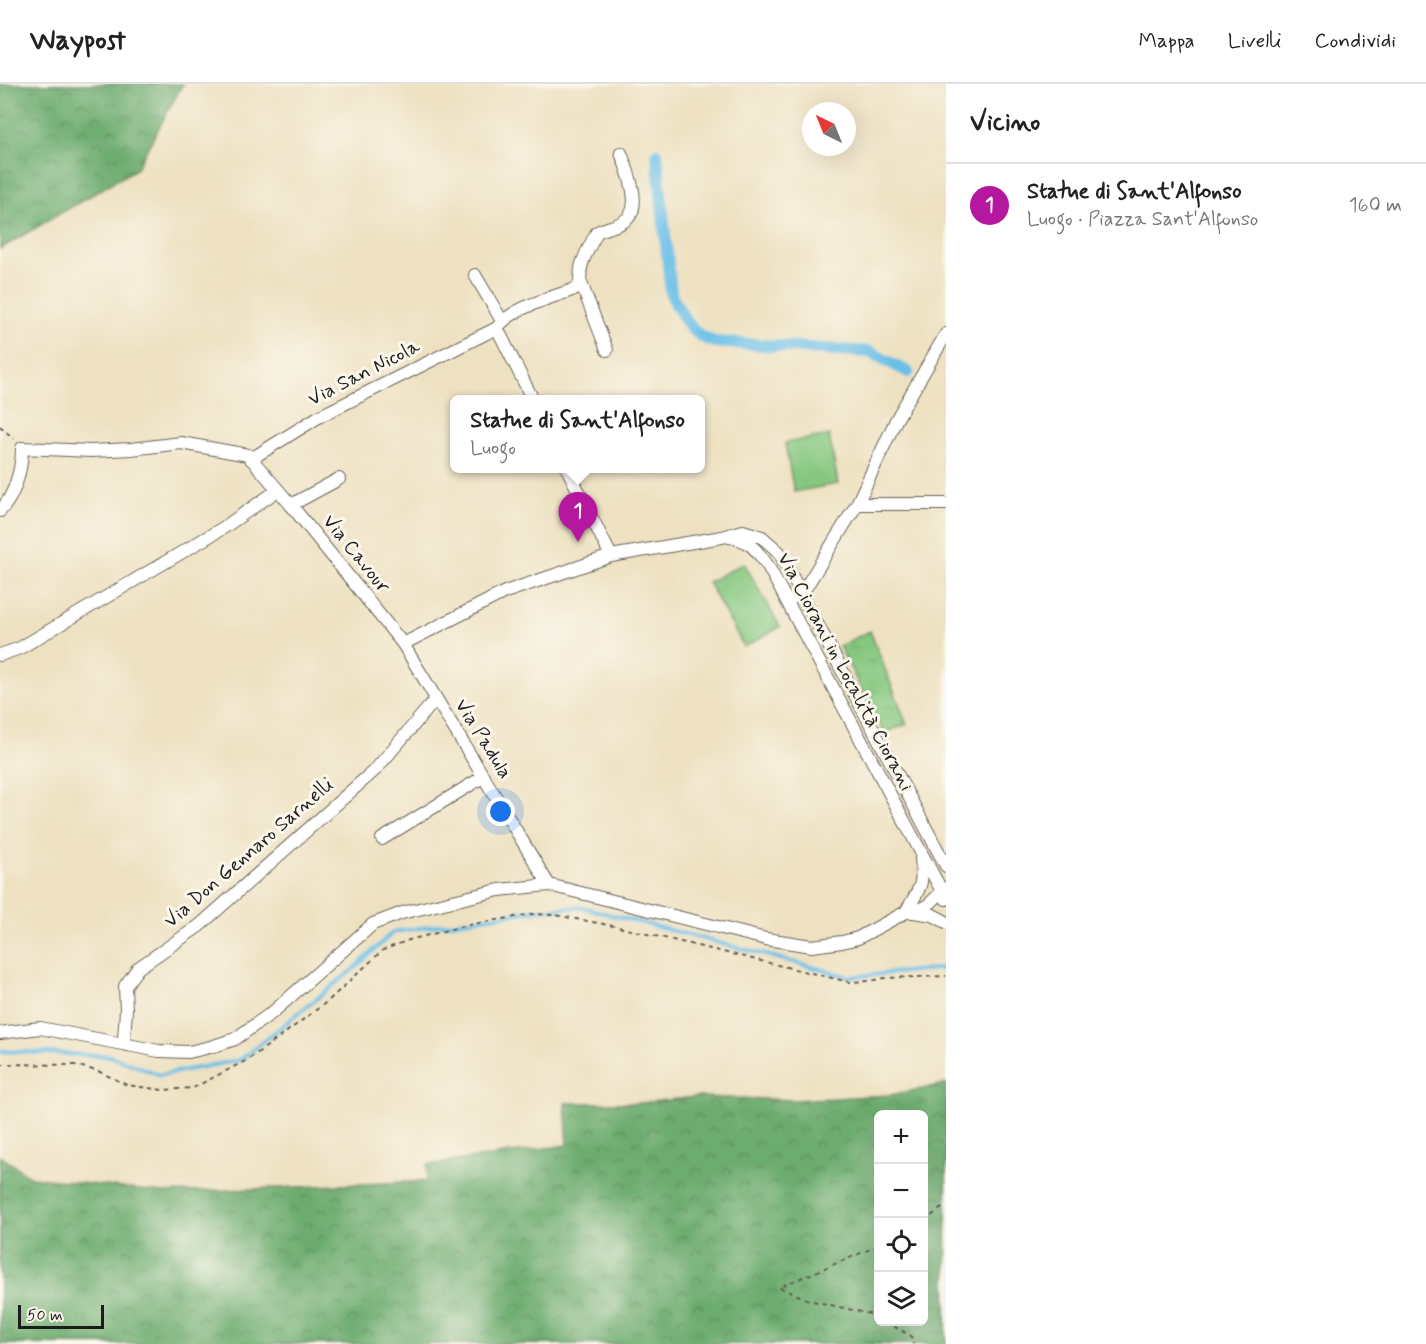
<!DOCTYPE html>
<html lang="it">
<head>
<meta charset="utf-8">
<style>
  :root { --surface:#fff; --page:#f6f6f6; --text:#222; --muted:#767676; --line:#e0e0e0; --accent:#b5179e }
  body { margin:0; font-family:Mynerve,sans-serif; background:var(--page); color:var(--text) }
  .controls { position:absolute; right:18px; bottom:18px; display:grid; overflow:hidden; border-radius:9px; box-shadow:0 6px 24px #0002 }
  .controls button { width:54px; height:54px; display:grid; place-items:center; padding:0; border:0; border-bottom:2px solid var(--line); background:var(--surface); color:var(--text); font:30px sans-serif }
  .compass { position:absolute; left:802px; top:18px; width:54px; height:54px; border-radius:50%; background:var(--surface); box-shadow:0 6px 24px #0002; rotate:317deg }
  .scale { position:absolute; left:18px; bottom:15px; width:86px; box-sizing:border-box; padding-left:6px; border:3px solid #1c1c1c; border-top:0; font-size:16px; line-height:21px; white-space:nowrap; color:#1c1c1c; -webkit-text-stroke:4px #fbf7ec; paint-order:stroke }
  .you { position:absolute; left:501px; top:728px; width:21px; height:21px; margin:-15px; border:4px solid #fff; border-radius:50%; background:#1a73e8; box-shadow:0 0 0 9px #1a73e833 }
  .badge { display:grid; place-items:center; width:39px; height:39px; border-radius:50%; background:var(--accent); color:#fff; font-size:20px; font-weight:700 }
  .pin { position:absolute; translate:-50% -50px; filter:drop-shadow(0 2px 3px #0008) }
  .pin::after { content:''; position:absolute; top:32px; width:21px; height:18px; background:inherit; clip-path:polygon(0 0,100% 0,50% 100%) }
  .popup { position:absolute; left:450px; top:311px; width:255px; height:78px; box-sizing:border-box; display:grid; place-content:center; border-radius:9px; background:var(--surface); filter:drop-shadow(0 2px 4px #0005); font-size:20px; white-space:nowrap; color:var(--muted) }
  .popup b { font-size:22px; color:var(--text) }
  .popup::after { content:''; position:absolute; left:50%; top:100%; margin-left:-12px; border:12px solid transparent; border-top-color:var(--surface) }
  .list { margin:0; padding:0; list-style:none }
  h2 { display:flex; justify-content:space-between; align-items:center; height:78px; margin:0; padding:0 24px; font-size:26px }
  h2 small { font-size:20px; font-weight:400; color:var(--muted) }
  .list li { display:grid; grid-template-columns:39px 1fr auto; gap:18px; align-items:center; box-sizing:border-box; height:84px; padding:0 24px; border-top:2px solid var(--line) }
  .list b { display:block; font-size:22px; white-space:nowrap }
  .list p { margin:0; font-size:20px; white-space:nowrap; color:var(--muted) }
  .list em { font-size:20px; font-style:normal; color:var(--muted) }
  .icon { flex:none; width:33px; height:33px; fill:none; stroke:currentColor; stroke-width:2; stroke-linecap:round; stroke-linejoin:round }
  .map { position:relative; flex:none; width:946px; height:1260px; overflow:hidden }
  header { display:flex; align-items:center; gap:36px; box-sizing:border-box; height:84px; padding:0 30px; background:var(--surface); border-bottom:2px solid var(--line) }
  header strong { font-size:28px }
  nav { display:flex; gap:33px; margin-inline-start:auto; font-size:21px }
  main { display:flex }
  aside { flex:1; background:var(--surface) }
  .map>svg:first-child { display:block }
  .grass { fill:url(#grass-tufts); stroke:#50724e; stroke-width:1.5 }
  .forest { fill:url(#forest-crowns); stroke:#446445; stroke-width:1.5; fill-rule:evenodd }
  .garden { fill:#85c77f; stroke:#50724e; stroke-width:1.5 }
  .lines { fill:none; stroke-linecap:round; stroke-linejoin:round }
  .stream { stroke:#6bbfe7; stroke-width:4 }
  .canal { stroke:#6bbfe7; stroke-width:12 }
  .minor-casing { stroke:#666156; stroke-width:14 }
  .path { stroke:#666156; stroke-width:2; stroke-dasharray:4.5 4.5; stroke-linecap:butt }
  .minor { stroke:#fff; stroke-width:12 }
  .labels { text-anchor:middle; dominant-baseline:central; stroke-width:6; stroke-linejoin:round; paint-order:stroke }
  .street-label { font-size:20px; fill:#1c1c1c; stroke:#fbf7ec }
</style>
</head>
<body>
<header>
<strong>Waypost</strong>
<nav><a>Mappa</a><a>Livelli</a><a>Condividi</a></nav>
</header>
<main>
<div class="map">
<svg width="946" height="1260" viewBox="0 0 946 1260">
  <defs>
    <pattern id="grass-tufts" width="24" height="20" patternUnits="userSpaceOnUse" patternTransform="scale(1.5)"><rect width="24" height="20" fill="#85c77f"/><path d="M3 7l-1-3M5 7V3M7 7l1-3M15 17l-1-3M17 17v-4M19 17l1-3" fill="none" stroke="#72aa6d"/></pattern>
    <pattern id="forest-crowns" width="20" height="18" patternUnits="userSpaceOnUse" patternTransform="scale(1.5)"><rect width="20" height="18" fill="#6cac6e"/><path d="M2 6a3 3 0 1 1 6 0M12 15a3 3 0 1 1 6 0" fill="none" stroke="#588b5a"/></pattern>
  </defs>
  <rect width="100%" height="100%" fill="#fbf7ec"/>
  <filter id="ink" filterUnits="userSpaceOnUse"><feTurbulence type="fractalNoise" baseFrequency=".0167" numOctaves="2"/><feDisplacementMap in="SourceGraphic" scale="12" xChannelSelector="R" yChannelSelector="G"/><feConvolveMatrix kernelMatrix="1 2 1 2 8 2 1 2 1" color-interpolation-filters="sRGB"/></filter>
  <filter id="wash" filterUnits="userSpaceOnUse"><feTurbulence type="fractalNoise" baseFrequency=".008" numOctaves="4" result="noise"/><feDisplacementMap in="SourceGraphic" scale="24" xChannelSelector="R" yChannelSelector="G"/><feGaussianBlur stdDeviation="1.35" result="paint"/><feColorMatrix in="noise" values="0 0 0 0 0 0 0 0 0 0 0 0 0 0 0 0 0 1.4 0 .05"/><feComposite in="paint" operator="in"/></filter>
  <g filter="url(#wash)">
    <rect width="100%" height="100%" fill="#eee1c1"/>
    <path class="grass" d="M870 547 907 640 884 649 839 562Z"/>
    <g class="forest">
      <path d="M0 0H183L136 85 0 165Z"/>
      <path d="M946 1000V1260H0V1072L31 1093 164 1109 427 1097V1081L568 1061 565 1019H641L696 1013 795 1016 891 1011ZM878 1030H924V1238H878Z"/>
    </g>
    <g class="garden">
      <path d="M829 351 838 400 794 408 785 359Z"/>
      <path d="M744 479 780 543 744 563 708 498Z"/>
    </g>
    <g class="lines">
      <path class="stream" d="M0 967 110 972 160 991 240 976 355 884 393 848 537 826 581 823 850 893 946 884"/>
      <path class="canal" d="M657 70 671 210C681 230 691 252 715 258L870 268 908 288"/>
    </g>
  </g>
  <g filter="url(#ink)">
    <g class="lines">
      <g class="minor-casing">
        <g id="minor">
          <path d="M475 191 502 237"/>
          <path d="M581 199 607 266"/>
          <path d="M497 244 533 316"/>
          <path d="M251 375 320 332 497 244C512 223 554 213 578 204 582 196 579 188 582 180 583 174 594 154 597 148 606 143 621 142 628 134 642 120 627 85 621 69"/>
          <path d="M567 384 611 472"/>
          <path d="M857 420H946"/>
          <path d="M291 421 339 395"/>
          <path d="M0 427C15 412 22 384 22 364L91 367 131 365 181 359 248 371 291 421 403 560 549 801"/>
          <path d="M729 453C751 456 756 466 768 482L946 815"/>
          <path d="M796 513 801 511 857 420 896 336 946 250"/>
          <path d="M403 560 505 508 611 472 722 453 743 447 762 453 779 468 946 782"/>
          <path d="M0 571 20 564 223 444 278 406"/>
          <path d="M382 755 483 693"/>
          <path d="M906 828C919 804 924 804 921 774"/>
          <path d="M914 828 933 831 946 838"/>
          <path d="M0 949 40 944 159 967 189 968 214 962 235 955 273 928 373 840 402 829 499 806 549 801 766 855 812 862 842 858 858 854 906 828H913L927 822 946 804"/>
          <path d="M127 961 124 955 126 926 125 902 138 884 199 842 376 685 435 616"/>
        </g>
      </g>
      <g class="path">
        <path d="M0 342 14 355"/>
        <path d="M0 980 75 981 100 988 127 1001 163 1006 193 1004 247 976 269 961 328 917 383 866 409 856 463 842 532 830 555 831 614 842 849 898 870 897 885 894 946 892"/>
        <path d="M924 1137 946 1121"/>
        <path d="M878 1162 779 1203 809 1216 874 1231 878 1233"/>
        <path d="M886 1238 911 1252 913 1260"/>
      </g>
      <use href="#minor" class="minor"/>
    </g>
  </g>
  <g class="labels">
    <g class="street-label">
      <text transform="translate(364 289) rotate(-27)">Via San Nicola</text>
      <text transform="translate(356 470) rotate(51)">Via Cavour</text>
      <text transform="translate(845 588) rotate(62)">Via Ciorani in Località Ciorani</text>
      <text transform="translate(483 655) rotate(58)">Via Padula</text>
      <text transform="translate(249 769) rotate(-41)">Via Don Gennaro Sarnelli</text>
    </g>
  </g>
</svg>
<div class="controls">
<button>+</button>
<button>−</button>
<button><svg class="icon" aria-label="locate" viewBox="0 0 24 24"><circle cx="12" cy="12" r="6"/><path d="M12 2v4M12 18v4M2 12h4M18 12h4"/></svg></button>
<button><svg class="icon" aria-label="layers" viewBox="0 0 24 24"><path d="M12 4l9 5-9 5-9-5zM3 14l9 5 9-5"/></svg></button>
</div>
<svg class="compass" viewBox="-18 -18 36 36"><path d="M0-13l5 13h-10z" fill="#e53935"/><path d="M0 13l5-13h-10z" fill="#767676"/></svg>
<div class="scale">50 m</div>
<div class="you"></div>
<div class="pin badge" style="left:578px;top:458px">1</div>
<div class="popup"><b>Statue di Sant'Alfonso</b>Luogo</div>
</div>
<aside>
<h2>Vicino<small></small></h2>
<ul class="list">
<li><span class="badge">1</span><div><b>Statue di Sant'Alfonso</b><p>Luogo · Piazza Sant'Alfonso</p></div><em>160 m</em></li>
</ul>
</aside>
</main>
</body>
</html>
